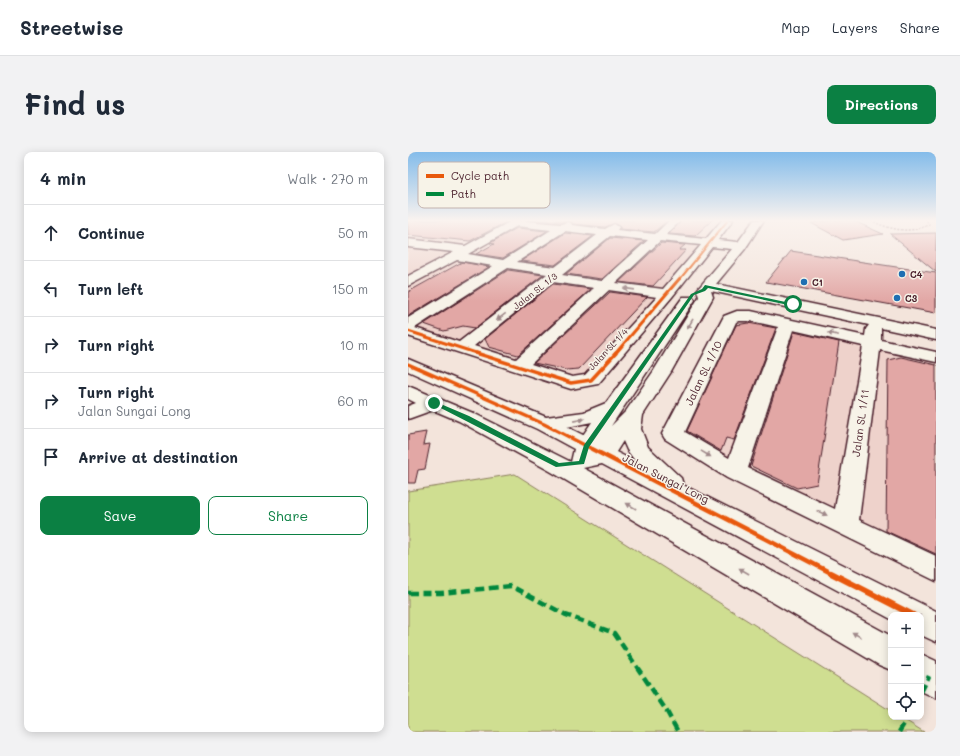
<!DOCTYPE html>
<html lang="en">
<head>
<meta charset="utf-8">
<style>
  :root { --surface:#fff; --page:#f2f2f3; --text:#1f2937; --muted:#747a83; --line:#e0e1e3; --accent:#0b8043 }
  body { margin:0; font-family:Mali,sans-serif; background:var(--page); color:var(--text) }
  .controls { position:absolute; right:12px; bottom:12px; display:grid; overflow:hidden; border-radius:8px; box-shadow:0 2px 10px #0003 }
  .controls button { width:36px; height:36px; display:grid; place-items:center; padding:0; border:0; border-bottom:1px solid var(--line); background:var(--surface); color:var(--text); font:20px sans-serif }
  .stop { position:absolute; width:12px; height:12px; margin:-9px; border:3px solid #0b8043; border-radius:50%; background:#fff }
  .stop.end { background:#0b8043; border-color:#fff; box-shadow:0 1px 4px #0008 }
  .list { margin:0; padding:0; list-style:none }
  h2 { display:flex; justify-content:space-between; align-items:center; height:52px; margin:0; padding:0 16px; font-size:17px }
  h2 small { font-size:13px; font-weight:400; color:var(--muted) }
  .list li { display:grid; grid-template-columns:26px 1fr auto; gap:12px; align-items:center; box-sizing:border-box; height:56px; padding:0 16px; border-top:1px solid var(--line) }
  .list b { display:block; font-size:15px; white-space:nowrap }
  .list p { margin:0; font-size:13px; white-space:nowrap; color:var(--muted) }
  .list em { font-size:13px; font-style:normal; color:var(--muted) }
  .actions { display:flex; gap:8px; padding:12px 16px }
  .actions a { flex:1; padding:9px 0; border:1px solid var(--accent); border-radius:8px; text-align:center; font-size:14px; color:var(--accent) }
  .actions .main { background:var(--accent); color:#fff }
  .icon { flex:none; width:22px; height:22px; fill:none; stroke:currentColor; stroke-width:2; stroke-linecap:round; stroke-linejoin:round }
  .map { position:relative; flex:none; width:528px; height:580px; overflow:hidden; border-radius:8px }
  header { display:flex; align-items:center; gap:24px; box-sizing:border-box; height:56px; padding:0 20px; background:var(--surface); border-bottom:1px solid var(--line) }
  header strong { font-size:19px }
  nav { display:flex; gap:22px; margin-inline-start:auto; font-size:14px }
  .intro { display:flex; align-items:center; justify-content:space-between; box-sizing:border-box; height:96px; padding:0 24px }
  h1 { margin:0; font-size:28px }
  .button { padding:10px 18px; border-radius:8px; background:var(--accent); color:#fff; font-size:14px; font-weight:700 }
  main { display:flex; gap:24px; padding:0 24px }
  aside { flex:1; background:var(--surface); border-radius:8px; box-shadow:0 2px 10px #0003 }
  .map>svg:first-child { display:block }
  .built { fill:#eed2cb }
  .green { fill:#cfde91; stroke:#8c7e5e }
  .building { fill:#e2a7a5; stroke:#4a1f2b }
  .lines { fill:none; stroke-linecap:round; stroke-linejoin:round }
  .minor-casing { stroke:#4a1f2b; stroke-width:3 }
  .path { stroke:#4a1f2b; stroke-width:1.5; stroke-dasharray:2 1.5; stroke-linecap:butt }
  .minor { fill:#f7f3e8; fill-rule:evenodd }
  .quiet { stroke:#00873e; stroke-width:4.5; stroke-dasharray:9 4.5; stroke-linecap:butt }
  .cycleway-far4-casing { stroke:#f7f3e8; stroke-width:3.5 }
  .cycleway-far3-casing { stroke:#f7f3e8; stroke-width:4.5 }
  .cycleway-far2-casing { stroke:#f7f3e8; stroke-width:5.5 }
  .cycleway-far1-casing { stroke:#f7f3e8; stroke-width:7 }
  .cycleway-casing { stroke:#f7f3e8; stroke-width:8 }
  .cycleway-far4 { stroke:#e8590c; stroke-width:2 }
  .cycleway-far3 { stroke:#e8590c; stroke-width:3 }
  .cycleway-far2 { stroke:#e8590c; stroke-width:3.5 }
  .cycleway-far1 { stroke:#e8590c; stroke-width:4.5 }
  .cycleway { stroke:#e8590c; stroke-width:6 }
  .oneway { fill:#a0898a }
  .route { fill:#0b8043 }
  .poi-dot { fill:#1f6fb2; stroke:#f7f3e8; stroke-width:1.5 }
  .labels { text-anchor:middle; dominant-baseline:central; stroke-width:3; stroke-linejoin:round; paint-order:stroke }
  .far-poi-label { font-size:9px; font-weight:bold; fill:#4a1f2b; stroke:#f7f3e8; text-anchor:start }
  .far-street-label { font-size:9px; fill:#4a1f2b; stroke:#f7f3e8 }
  .street-label { font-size:11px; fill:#4a1f2b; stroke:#f7f3e8 }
  .key { fill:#f7f3e8; stroke:#c3b3af; stroke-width:1 }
  .key-label { font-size:11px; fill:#4a1f2b }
</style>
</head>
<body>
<header>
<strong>Streetwise</strong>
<nav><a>Map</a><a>Layers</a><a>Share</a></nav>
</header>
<div class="intro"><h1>Find us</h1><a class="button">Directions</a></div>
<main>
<aside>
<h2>4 min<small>Walk · 270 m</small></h2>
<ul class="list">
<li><svg class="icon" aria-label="ahead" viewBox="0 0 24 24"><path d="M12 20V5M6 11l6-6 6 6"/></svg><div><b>Continue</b></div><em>50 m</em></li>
<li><svg class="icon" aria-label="left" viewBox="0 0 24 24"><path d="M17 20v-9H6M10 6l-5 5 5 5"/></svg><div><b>Turn left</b></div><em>150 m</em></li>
<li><svg class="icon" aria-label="right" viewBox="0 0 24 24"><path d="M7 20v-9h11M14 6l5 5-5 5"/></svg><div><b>Turn right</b></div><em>10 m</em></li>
<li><svg class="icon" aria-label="right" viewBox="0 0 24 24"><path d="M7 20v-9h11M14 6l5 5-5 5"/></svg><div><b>Turn right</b><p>Jalan Sungai Long</p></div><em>60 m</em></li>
<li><svg class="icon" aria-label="arrive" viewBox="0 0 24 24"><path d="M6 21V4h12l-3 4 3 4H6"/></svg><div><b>Arrive at destination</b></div></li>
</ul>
<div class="actions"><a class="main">Save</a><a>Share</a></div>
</aside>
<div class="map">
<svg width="528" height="580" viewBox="0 0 528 580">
  <rect width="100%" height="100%" fill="#f3e4db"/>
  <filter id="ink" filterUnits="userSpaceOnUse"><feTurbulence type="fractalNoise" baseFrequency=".025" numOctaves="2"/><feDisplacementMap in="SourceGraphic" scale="8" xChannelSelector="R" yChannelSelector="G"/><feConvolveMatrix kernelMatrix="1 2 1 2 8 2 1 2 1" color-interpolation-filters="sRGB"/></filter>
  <g filter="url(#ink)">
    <g class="built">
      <path d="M0 68H99L0 123Z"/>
      <path d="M117 68H315L203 199 177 226 166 227 0 176V133Z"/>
      <path d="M331 166 528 207V412L270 280 325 169Z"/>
    </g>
    <path class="green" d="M107 322 483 559V565H492L516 580H0V339Z"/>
    <g class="building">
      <path d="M0 68H102L62 89 0 83Z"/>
      <path d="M121 68H260L246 80 212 77V74L207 71 197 75 165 72 159 69 153 70Z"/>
      <path d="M274 68H304L287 84 261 82Z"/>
      <path d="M429 68H444L475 82 435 88 403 71Z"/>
      <path d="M109 76 139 79 95 106 68 102 86 92 82 91Z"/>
      <path d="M157 81 185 84 147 113 113 109Z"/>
      <path d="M528 81V120L482 82Z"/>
      <path d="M202 86 236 89 194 127 158 122Z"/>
      <path d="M253 91 277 93 271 98H278L245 134 211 130Z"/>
      <path d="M383 99 528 121V161L358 130Z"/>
      <path d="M54 110 81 115 0 164V140Z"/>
      <path d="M100 118 135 123 67 176 55 174 36 179 16 172Z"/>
      <path d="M145 132 183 137 110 203 81 195 77 187Z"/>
      <path d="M202 140 239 145 171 217 158 218 126 211Z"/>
      <path d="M340 171 368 176 326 288 318 286 313 299 279 279 328 173Z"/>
      <path d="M386 180 431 190 409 332 389 336 343 314Z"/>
      <path d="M493 205 528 213V402L478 379 480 208Z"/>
      <path d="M18 280 15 293 22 292 17 317 10 318 7 331H0V283Z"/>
    </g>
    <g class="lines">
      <g class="minor-casing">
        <g id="minor">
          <path d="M105 68 153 72 159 70 163 71 164 73 197 77 206 72 211 75 209 78 247 82 262 68H273L258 83 298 87 314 68H325L310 88 330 90 346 68H356L337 97 308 132 528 178V188L473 176V188L528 200V210L472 198 451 368 528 404V429L319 326 257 287 254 282 316 164 329 159H343L457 184 458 177 461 173 303 139 305 145 263 220 235 263 233 277 240 295 273 326 275 333 528 459V490L513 483V463H483V467L194 312 175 316 483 484V518L471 513 142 319 51 269 25 258 0 267V254L8 251 0 247V234L65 261 163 310 166 297 129 277 0 219V207L138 265 176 260 198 251 275 145H285L287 148 203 274 218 259 245 220 291 145 289 138 324 97 304 95 264 145 190 232 163 237 0 184V166L85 114 49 108 0 134V124L46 100 0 95V87L57 94ZM109 74 143 78 95 108 60 102ZM157 79 189 83 147 115 109 110ZM202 84 240 88 194 129 154 123ZM252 89 293 93 255 137 208 131ZM100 116 139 122 51 190 7 176ZM145 130 186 136 108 207 66 194ZM201 138 249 145 177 223 164 225 123 212ZM331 169H343L370 175 321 306 277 280 328 170ZM385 178 455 194 427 357 340 316ZM184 270 175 283 159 275ZM215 289 219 298 228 310 208 300Z"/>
          <path d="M513 502 528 509V546L513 539Z"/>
        </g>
      </g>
      <path class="path" d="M463 68C478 77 505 83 521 72L518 68"/>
      <use href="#minor" class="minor"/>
      <g class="quiet">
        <path d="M0 441H33L103 434 158 463 206 481 258 558 270 580"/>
        <path d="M513 540 521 524"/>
        <path d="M491 580 500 565"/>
      </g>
      <g class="cycleway-far4-casing">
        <path id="cycleway-far4" d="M272 127 320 68"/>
      </g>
      <g class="cycleway-far3-casing">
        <g id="cycleway-far3">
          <path d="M0 179 71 202"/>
          <path d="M207 202 272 126"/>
        </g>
      </g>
      <g class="cycleway-far2-casing">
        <g id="cycleway-far2">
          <path d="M68 201 163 231 183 228 208 201"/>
          <path d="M0 212 136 272 186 298"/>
        </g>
      </g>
      <g class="cycleway-far1-casing">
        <path id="cycleway-far1" d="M184 297 425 422"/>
      </g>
      <g class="cycleway-casing">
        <path id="cycleway" d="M423 421 505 463"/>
      </g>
      <use href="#cycleway-far4" class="cycleway-far4"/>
      <use href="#cycleway-far3" class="cycleway-far3"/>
      <use href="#cycleway-far2" class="cycleway-far2"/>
      <use href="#cycleway-far1" class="cycleway-far1"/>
      <use href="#cycleway" class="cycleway"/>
    </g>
    <defs><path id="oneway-solid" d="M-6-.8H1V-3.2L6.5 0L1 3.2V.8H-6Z"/></defs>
    <g class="oneway">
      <use href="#oneway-solid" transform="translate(221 137) rotate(-172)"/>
      <use href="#oneway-solid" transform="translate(93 165) rotate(142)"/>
      <use href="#oneway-solid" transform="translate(282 172) rotate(120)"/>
      <use href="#oneway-solid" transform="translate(425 182) rotate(-168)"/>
      <use href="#oneway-solid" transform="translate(171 268) rotate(-11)"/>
      <use href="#oneway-solid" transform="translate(298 302) rotate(31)"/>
      <use href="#oneway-solid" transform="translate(223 354) rotate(-150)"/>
      <use href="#oneway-solid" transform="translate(414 361) rotate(25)"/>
      <use href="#oneway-solid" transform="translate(336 419) rotate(-150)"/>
      <use href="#oneway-solid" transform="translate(449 483) rotate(-150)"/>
    </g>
  </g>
  <linearGradient id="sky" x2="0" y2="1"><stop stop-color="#84bcea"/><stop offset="0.46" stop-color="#faf3ef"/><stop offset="1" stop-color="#faf3ef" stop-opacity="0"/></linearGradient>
  <rect width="528" height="149" fill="url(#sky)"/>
  <path class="route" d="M297 133 387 152 385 154 300 136 297 139 286 143 181 295 176 312 148 315 23 251 28 250 61 264 151 311 171 309 176 293 283 142 294 137Z"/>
  <g class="poi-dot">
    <circle cx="494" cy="122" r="4"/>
    <circle cx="396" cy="130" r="4"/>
    <circle cx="489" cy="146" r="4"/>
  </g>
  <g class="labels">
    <g class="far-poi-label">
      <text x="502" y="122">C4</text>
      <text x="404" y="130">C1</text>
      <text x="497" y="146">C3</text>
    </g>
    <g class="far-street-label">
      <text transform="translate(127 139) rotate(-38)">Jalan SL 1/3</text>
      <text transform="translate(200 197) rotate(-47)">Jalan SL 1/4</text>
    </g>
    <g class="street-label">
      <text transform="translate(295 221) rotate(-64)">Jalan SL 1/10</text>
      <text transform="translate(452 271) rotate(-82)">Jalan SL 1/11</text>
      <text transform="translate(258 326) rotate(27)">Jalan Sungai Long</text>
    </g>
  </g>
  <rect x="10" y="10" width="132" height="46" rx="6" class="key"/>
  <rect x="18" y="22" width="18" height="4" fill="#e8590c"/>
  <rect x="18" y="40" width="18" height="4" fill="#00873e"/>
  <g class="key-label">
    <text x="43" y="28">Cycle path</text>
    <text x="43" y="46">Path</text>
  </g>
</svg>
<div class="controls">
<button>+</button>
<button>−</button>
<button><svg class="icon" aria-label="locate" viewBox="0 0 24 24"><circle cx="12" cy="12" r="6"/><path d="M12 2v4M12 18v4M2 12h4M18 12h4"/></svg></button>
</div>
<div class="stop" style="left:385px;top:152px"></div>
<div class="stop end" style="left:26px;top:251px"></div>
</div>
</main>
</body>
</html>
